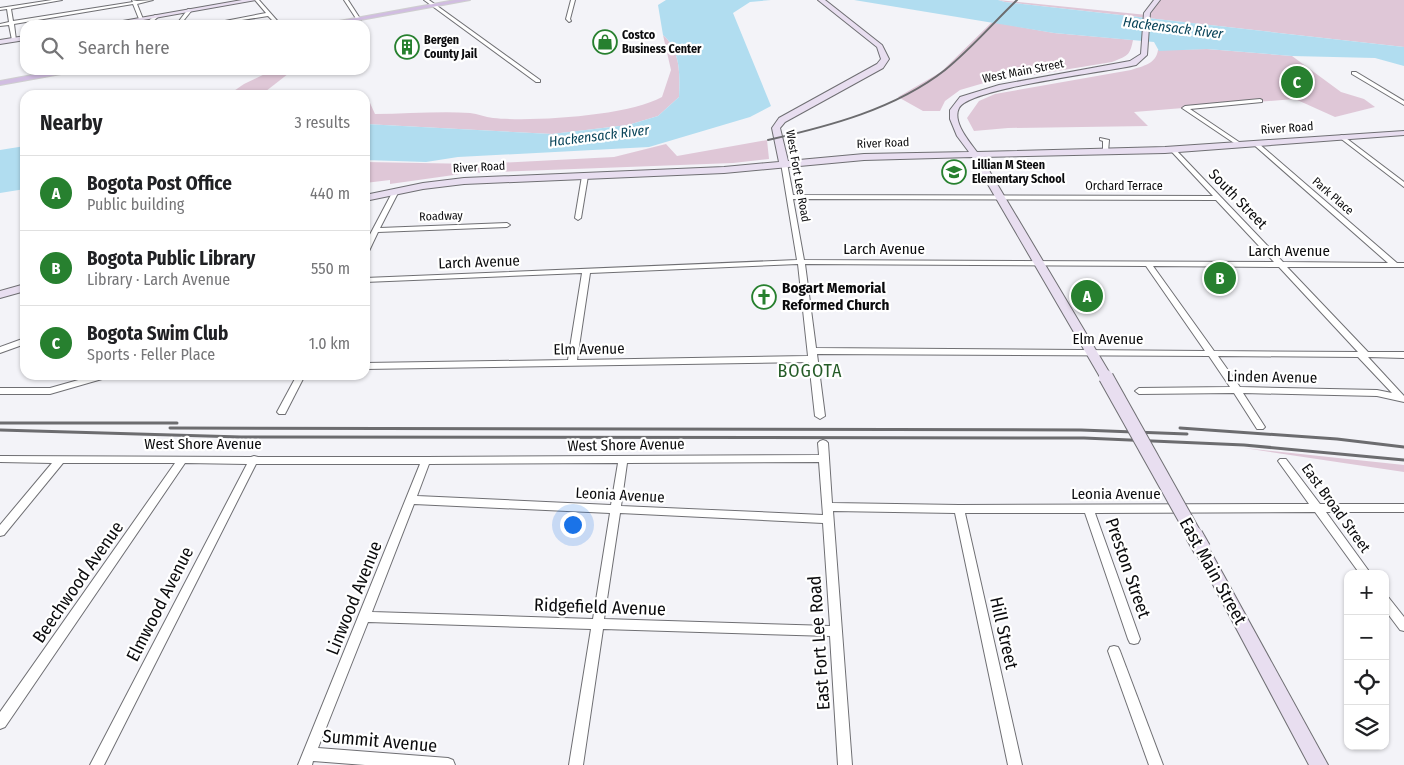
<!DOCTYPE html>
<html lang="en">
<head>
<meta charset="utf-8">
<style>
  :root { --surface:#fff; --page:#f2f2f2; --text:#202124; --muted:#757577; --line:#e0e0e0; --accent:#27802f }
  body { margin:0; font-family:"Fira Sans Condensed",sans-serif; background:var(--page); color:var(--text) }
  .controls { position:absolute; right:15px; bottom:15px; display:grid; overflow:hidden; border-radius:10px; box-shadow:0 1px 4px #0004 }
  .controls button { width:45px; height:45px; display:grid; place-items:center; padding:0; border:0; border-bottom:1px solid var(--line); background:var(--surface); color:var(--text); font:25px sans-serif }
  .you { position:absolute; left:572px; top:524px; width:18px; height:18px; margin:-12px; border:4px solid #fff; border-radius:50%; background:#1a73e8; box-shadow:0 0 0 8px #1a73e833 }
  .badge { display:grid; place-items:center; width:32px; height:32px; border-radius:50%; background:var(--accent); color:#fff; font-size:16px; font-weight:700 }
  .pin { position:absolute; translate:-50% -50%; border:2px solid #fff; box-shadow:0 1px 5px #0006 }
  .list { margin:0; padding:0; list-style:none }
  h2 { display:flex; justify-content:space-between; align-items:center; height:65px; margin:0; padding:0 20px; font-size:21px }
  h2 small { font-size:16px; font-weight:400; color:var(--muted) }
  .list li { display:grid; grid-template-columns:32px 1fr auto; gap:15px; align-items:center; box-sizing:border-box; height:75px; padding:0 20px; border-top:1px solid var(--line) }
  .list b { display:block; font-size:19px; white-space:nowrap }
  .list p { margin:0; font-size:16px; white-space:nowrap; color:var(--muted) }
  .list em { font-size:16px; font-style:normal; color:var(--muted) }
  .icon { flex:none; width:28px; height:28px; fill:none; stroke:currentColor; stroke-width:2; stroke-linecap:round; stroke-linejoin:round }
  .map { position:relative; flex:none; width:1404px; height:765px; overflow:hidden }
  .search { position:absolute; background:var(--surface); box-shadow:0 1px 4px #0004; left:20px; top:20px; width:350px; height:55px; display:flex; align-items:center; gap:12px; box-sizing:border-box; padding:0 18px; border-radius:15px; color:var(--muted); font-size:19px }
  .panel { position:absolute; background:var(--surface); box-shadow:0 1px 4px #0004; left:20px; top:90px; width:350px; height:290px; border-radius:15px }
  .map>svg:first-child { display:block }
  .green { fill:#dfc7d7 }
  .water { fill:#b1ddf0 }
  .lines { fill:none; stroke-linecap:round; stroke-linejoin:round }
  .street-casing { stroke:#6f6f73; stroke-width:2 }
  .secondary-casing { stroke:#6f6f73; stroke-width:2 }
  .primary-casing { stroke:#cececf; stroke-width:2 }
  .street { fill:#fff; fill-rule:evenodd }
  .secondary { fill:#e8def0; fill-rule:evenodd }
  .primary { fill:#d1bde1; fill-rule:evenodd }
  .rail-far1 { stroke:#6c6c6f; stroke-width:2 }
  .rail { stroke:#6c6c6f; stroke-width:3 }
  .secondary-bridge-far1-casing { stroke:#6f6f73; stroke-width:16; stroke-linecap:butt }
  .secondary-bridge-casing { stroke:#6f6f73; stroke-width:19; stroke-linecap:butt }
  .secondary-bridge-far1 { stroke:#e8def0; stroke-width:14 }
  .secondary-bridge { stroke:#e8def0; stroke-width:17 }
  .labels { text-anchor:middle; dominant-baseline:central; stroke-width:4.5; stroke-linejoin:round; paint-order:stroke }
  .far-poi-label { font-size:12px; font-weight:bold; fill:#0b0b0d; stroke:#fff; text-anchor:start }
  .far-street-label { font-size:12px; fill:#0b0b0d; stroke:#fff }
  .far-water-label { font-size:14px; font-style:italic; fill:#0a455a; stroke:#fff }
  .street-label { font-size:15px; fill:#0b0b0d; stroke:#fff }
  .poi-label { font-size:15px; font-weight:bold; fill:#0b0b0d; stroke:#fff; text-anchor:start }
  .quarter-label { font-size:18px; letter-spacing:1px; fill:#245b27; stroke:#fff }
  .near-street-label { font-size:18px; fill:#0b0b0d; stroke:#fff }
</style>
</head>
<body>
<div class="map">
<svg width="1404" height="765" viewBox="0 0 1404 765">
  <rect width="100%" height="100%" fill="#f3f3f8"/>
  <g class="green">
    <path d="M998 0 1147 15 1157 0H1404V47L1005 2Z"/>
    <path d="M992 22 1054 33 1133 40C1130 56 1127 56 1112 62L984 83 960 90 945 101 940 111H923L898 97 941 72Z"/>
    <path d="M663 35C681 50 680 76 679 97L658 116 628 125 552 134 365 124V114H368L370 103 375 114C406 114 439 111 470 113 478 114 485 117 493 118 532 122 628 116 662 97L671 70Z"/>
    <path d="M1207 49 1292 56 1341 92 1364 99 1375 107 1335 117 1295 99 1134 112 1148 126 1008 128 974 131 967 118 979 101 995 94 1131 70C1143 66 1156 64 1158 50Z"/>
    <path d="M273 70H293L261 95H228L244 84Z"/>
    <path d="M767 140 769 159 733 163 468 173 390 184V180L365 183V162L476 164 614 157 666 144 677 156Z"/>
    <path d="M1244 448 1404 465V472Z"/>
  </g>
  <g class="water">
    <path d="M666 0H771L750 2 733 13 771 106 750 117 649 147 458 157 426 162 365 160V124L552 134 628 125 658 116 679 97C680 76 681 50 663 35L658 5Z"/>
    <path d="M854 0H998L1005 2 1404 47V66L1375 58 1292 56 1207 49 1159 51 1154 42 1054 33Z"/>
    <path d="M25 146V189L0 193V150Z"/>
  </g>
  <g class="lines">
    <g class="street-casing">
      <g id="street">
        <path d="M52 0H62L11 9 13 21 133 2 132 0 137 1 153 0 137 4 143 19 141 20 139 19 133 4 14 24 16 40 14 41 12 40 9 25 0 26V24L9 22 7 9 0 10V8Z"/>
        <path d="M255 0H259L281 25H277L268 16 223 23 225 21 266 13Z"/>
        <path d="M344 0H348L361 20H357Z"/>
        <path d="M424 0H429L540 80V82H536Z"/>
        <path d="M571 0H575L570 19 571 21 569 22 566 19Z"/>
        <path d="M188 9 192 10 180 25H176Z"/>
        <path d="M155 15 159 16 149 25H144Z"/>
        <path d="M1352 72H1356L1404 101V105L1352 74Z"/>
        <path d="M1260 99 1262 100V102L1190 109 1242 144 1243 145 1240 147 1182 108 1185 106Z"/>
        <path d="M1342 135 1404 182V187L1340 138V136Z"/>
        <path d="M1100 138 1109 140 1108 152 1103 151V141L1100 140Z"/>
        <path d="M1254 143H1258L1397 263H1404V267H1287L1368 352H1404V358L1368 357 1404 396V402L1377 396 1243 393 1265 427 1263 429H1257L1234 393 1139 394 1135 391 1139 388 1230 387 1209 356 817 354 825 416 820 419 815 416 809 362 365 369V363L568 360 582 273 365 282V278L797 260 781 163 784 161 787 163 793 195 1213 196 1171 151V149H1175L1283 262 1388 263 1254 145ZM793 199 1216 200 1274 262 804 260ZM798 264 808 356 577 360 590 273ZM805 264 1146 266 1205 351 816 348ZM1153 266 1279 267 1358 352 1214 351ZM1218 356 1358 357 1392 393 1377 390 1240 387Z"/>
        <path d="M585 174 588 176 581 218 578 220 575 218 582 176Z"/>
        <path d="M396 189 399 191 380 228 507 223 510 225 507 227 378 232 369 251 365 253V244L393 191Z"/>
        <path d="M25 338V344L0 353V347Z"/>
        <path d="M96 375H110L109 377 50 394H0V388H50Z"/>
        <path d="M297 375H305L285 414H279L277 412Z"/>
        <path d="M823 440 826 441 828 443 832 503 959 505 1309 504 1278 461 1280 459H1286L1320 504H1404V512H1326L1371 574H1360L1315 512 1095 513 1140 639 1138 643 1134 644 1130 643 1128 639 1085 513H965L1022 765H1008L955 513 833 511 852 765H838L830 636 603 629 583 765H569L591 629 368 622 318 748 448 758 453 760 455 765H365L313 761 312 765H298L420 464H256L104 765H90L247 464 185 463 5 727 0 729V712L175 463H63L4 535 0 536V525L52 463 0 462V456L251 457 254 456 258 457H426L819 455 818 443 820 441ZM819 462 823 515 621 506 627 463ZM618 463 611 505 417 496 429 464ZM414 504 610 513 593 619 372 612ZM620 513 823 523 830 626 604 619Z"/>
        <path d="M1385 596 1389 598 1404 617V631L1400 630 1385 610Z"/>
        <path d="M1114 646 1118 647 1120 651 1163 765H1149L1108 651 1110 647Z"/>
      </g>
    </g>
    <g class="secondary-casing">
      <g id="secondary">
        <path d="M242 0H256L115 25H100Z"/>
        <path d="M818 0H825L882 45 889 59 883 68 785 122 780 128 788 161 864 154 969 152 957 136 950 119V110L960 97 999 85 1130 61 1141 54 1144 13 1154 0H1160L1150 13 1147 55 1136 65C1107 72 969 88 959 108 952 122 969 141 977 152L1165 147 1404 131V135L1165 153 981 157 1112 377 1106 381 1100 377 972 157 864 160 724 173 464 184 423 189 365 201V195L423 183 464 178 724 167 779 162 772 128 779 118 877 64 881 59 877 47Z"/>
        <path d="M25 36V40L0 44V40Z"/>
        <path d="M25 284V291L0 298V291Z"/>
        <path d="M1202 543 1207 545 1328 765H1309L1194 549 1197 545Z"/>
      </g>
    </g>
    <g class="primary-casing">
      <g id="primary">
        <path d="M455 0H470L333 25H317Z"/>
        <path d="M59 70H76L72 72 0 85V81Z"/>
      </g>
    </g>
    <use href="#street" class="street"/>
    <use href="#secondary" class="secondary"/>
    <use href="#primary" class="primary"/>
    <path class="rail-far1" d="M768 140C830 126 895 109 945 70 971 49 993 23 1017 0"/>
    <g class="rail">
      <path d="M0 423H177"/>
      <path d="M170 428 1081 430 1187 434"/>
      <path d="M1180 428 1337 439 1404 447"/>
      <path d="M0 430 241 437 1084 438 1244 445 1404 460"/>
    </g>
    <g class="secondary-bridge-far1-casing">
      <path id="secondary-bridge-far1" d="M1106 377 1195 536"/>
    </g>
    <g class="secondary-bridge-casing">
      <path id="secondary-bridge" d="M1194 535 1202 549"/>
    </g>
    <use href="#secondary-bridge-far1" class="secondary-bridge-far1"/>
    <use href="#secondary-bridge" class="secondary-bridge"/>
  </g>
  <defs>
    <g id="shop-ring" transform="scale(1.25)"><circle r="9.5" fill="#fff" stroke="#27802f" stroke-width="1.5"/><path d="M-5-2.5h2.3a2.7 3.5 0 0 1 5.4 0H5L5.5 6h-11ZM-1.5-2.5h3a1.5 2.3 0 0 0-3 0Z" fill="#27802f"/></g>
    <g id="building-ring" transform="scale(1.25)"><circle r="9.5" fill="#fff" stroke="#27802f" stroke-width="1.5"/><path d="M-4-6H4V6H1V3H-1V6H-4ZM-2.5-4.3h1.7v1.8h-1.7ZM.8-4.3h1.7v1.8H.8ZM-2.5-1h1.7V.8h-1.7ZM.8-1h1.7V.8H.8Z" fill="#27802f"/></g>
    <g id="school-ring" transform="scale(1.25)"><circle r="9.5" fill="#fff" stroke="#27802f" stroke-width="1.5"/><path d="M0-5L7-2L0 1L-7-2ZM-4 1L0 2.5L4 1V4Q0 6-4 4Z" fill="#27802f"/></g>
    <g id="church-ring" transform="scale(1.25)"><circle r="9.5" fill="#fff" stroke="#27802f" stroke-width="1.5"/><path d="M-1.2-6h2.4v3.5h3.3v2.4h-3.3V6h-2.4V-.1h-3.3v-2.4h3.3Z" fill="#27802f"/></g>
  </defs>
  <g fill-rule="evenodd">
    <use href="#shop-ring" x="605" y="42"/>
    <use href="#building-ring" x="407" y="47"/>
    <use href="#school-ring" x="954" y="172"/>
    <use href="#church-ring" x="764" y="297"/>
  </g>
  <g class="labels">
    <g class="far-poi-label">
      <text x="622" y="35">Costco<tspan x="622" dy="14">Business Center</tspan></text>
      <text x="424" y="40">Bergen<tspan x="424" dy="14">County Jail</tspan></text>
      <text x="972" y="165">Lillian M Steen<tspan x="972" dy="14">Elementary School</tspan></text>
    </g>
    <g class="far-street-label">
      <text transform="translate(1023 71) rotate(-11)">West Main Street</text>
      <text transform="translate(1287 128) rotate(-4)">River Road</text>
      <text transform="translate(883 143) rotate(-2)">River Road</text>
      <text transform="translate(479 167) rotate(-3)">River Road</text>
      <text transform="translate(798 176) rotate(80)">West Fort Lee Road</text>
      <text x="1124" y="186">Orchard Terrace</text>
      <text transform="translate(1333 196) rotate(41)">Park Place</text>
      <text transform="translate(441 216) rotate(-2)">Roadway</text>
    </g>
    <g class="far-water-label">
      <text transform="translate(1173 28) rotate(7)">Hackensack River</text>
      <text transform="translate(599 136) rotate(-7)">Hackensack River</text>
    </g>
    <g class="street-label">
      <text transform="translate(1238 199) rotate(46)">South Street</text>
      <text x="884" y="249">Larch Avenue</text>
      <text x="1289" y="251">Larch Avenue</text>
      <text transform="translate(479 262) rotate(-2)">Larch Avenue</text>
      <text x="1108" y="339">Elm Avenue</text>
      <text transform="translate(589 349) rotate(-1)">Elm Avenue</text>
      <text transform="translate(1272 377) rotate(1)">Linden Avenue</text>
      <text x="203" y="444">West Shore Avenue</text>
      <text transform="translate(626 445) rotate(-1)">West Shore Avenue</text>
      <text x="1116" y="494">Leonia Avenue</text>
      <text transform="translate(620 495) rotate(3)">Leonia Avenue</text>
      <text transform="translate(1336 508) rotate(54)">East Broad Street</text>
    </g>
    <g class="poi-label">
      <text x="782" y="288">Bogart Memorial<tspan x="782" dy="17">Reformed Church</tspan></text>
    </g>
    <g class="quarter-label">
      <text x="810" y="371">BOGOTA</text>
    </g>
    <g class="near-street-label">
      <text transform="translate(1128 568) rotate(71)">Preston Street</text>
      <text transform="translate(1213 571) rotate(61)">East Main Street</text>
      <text transform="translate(78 582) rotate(-55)">Beechwood Avenue</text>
      <text transform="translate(354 598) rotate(-68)">Linwood Avenue</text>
      <text transform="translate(160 604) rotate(-63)">Elmwood Avenue</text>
      <text transform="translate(600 607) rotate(2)">Ridgefield Avenue</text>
      <text transform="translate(1004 633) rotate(77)">Hill Street</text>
      <text transform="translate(819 643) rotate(-94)">East Fort Lee Road</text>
      <text transform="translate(380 741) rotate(5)">Summit Avenue</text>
    </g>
  </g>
</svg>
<div class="controls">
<button>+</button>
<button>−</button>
<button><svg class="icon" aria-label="locate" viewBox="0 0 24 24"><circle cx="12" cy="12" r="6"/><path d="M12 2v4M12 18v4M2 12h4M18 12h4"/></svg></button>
<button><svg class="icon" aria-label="layers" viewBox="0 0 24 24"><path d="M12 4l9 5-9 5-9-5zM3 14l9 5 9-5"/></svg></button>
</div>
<div class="you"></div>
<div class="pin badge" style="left:1087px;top:296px">A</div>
<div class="pin badge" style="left:1220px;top:278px">B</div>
<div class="pin badge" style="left:1297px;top:82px">C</div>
<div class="search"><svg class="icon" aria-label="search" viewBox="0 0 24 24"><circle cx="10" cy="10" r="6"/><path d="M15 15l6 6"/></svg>Search here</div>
<section class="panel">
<h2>Nearby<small>3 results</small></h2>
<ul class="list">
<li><span class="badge">A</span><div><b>Bogota Post Office</b><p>Public building</p></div><em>440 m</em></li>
<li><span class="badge">B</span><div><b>Bogota Public Library</b><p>Library · Larch Avenue</p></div><em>550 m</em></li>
<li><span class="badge">C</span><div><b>Bogota Swim Club</b><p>Sports · Feller Place</p></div><em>1.0 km</em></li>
</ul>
</section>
</div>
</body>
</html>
